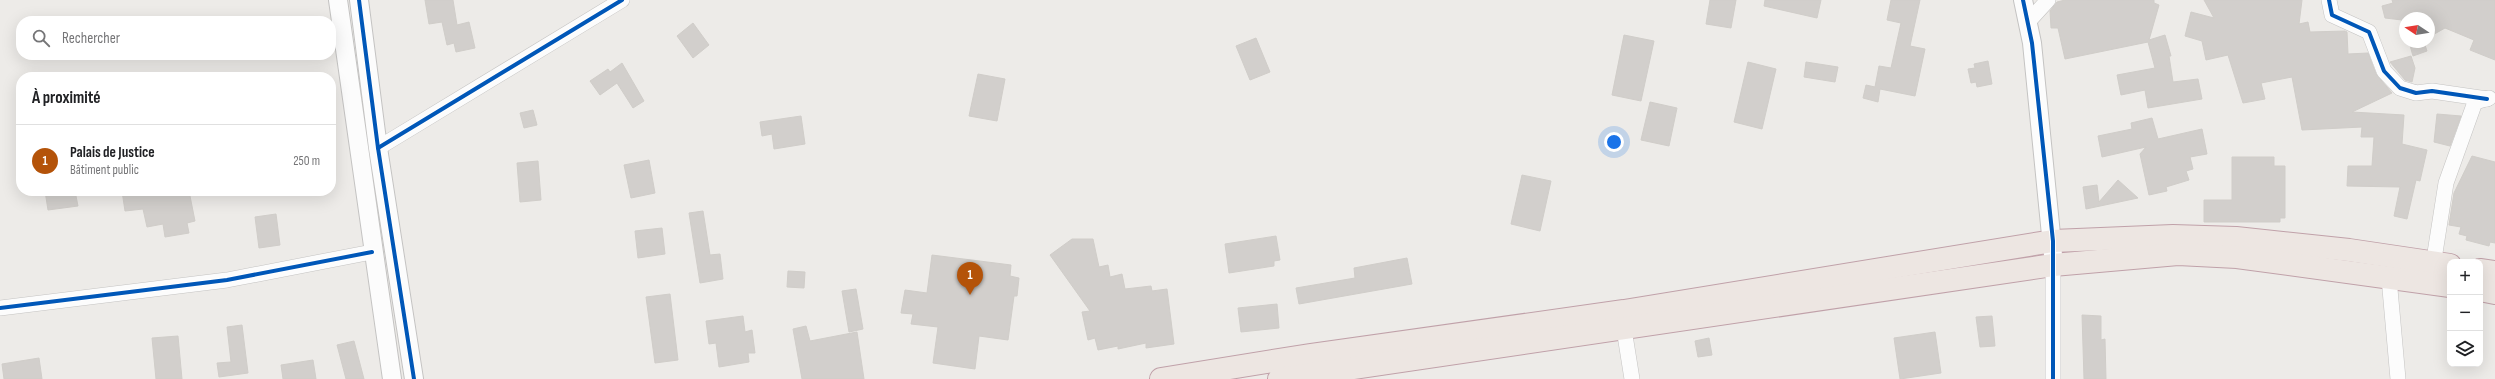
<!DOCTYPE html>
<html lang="fr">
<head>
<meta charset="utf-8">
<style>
  :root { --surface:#fff; --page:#f2f2f2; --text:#202124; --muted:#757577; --line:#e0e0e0; --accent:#b45309 }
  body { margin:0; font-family:"Sofia Sans Condensed",sans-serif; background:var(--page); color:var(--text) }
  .controls { position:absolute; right:12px; bottom:12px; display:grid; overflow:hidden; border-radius:8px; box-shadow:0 4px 16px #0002 }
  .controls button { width:36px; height:36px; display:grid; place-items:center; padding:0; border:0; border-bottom:1px solid var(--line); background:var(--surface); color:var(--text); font:20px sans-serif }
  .compass { position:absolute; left:2399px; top:12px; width:36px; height:36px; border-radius:50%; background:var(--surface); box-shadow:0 4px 16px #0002; rotate:282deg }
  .you { position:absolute; left:1614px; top:142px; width:14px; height:14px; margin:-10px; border:3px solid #fff; border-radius:50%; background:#1a73e8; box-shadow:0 0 0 6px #1a73e833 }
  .badge { display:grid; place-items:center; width:26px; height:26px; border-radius:50%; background:var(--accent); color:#fff; font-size:13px; font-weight:700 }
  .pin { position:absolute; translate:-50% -33px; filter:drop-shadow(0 1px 2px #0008) }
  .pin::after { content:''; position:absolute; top:21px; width:14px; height:12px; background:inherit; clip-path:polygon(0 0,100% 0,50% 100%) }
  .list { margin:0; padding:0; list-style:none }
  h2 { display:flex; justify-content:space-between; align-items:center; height:52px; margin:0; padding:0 16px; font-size:17px }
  h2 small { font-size:13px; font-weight:400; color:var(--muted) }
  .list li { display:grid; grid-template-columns:26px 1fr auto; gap:12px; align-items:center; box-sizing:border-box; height:72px; padding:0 16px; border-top:1px solid var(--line) }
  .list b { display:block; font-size:15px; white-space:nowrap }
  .list p { margin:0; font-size:13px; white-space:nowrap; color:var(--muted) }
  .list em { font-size:13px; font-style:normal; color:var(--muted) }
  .icon { flex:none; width:22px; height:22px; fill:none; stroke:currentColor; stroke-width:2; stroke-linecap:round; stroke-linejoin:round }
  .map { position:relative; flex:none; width:2495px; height:379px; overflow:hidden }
  .search { position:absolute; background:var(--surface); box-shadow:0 4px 16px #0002; left:16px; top:16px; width:320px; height:44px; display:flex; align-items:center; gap:10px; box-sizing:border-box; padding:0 14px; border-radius:16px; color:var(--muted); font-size:15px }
  .panel { position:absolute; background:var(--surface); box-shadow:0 4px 16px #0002; left:16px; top:72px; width:320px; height:124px; border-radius:16px }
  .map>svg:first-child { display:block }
  .building { fill:#d2cfcc; stroke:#d0cdc9 }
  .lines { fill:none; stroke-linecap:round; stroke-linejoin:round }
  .minor-casing { stroke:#c4c3c2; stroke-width:16 }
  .tertiary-casing { stroke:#c4c3c2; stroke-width:20 }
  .trunk-casing { stroke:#c0a1a9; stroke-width:24 }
  .minor { stroke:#fcfcfc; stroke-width:15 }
  .tertiary { stroke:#fcfcfc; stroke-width:18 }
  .trunk { stroke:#ede6e2; stroke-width:22 }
  .cycleway-casing { stroke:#fff; stroke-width:6 }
  .cycleway { stroke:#0057b8; stroke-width:4 }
</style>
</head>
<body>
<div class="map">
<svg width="2495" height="379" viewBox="0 0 2495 379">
  <rect width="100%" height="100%" fill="#edebe8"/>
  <g class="building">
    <path d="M425 0H453L457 25 469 22 475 48 456 52 454 43 447 45 442 22 429 24Z"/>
    <path d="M1710 0H1736L1731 28 1706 24Z"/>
    <path d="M1765 0H1821L1817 18 1764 6Z"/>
    <path d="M1891 0H1920L1910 46 1925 49 1915 96 1880 89 1878 102 1863 98 1866 85 1875 87 1879 66 1891 68 1901 23 1887 20Z"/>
    <path d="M2065 0H2154V3L2159 5 2149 40 2165 35 2171 56H2169L2173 82 2198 79 2202 99 2148 108 2145 90 2121 95 2117 75 2155 68 2148 42 2065 59 2058 28H2051L2050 11 2057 2Z"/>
    <path d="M2204 0H2302L2299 24 2308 22 2310 32 2345 31 2347 32 2348 54 2368 53 2376 74 2392 93 2352 112 2404 115 2402 144 2427 150 2420 181 2416 180 2407 219 2394 216 2400 187 2347 186 2348 166H2372L2374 137H2361L2362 127 2302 130 2292 77 2261 83 2265 99 2243 103 2228 55 2206 60 2202 41 2185 36 2191 12 2214 18Z"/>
    <path d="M2392 0H2495V60L2470 50 2474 40 2445 28 2429 37V18H2405V29L2402 20 2385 18 2382 6 2393 3Z"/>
    <path d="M693 23 709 45 693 58 677 36Z"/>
    <path d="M1624 35 1654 41 1641 101 1612 95Z"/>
    <path d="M1256 38 1270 72 1250 80 1236 46Z"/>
    <path d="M2409 42H2424L2427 51 2413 56Z"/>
    <path d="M2411 56 2415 68 2412 82 2405 80 2390 62Z"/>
    <path d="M1988 61 1992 84 1977 87 1976 82 1971 83 1968 69 1975 68 1974 64Z"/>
    <path d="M1748 62 1776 69 1762 129 1734 122Z"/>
    <path d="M1806 62 1838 67 1835 82 1804 77Z"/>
    <path d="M622 63 644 101 633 108 617 83 600 95 590 81 608 69 610 72Z"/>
    <path d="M978 74 1005 79 997 121 969 116Z"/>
    <path d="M1650 102 1677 108 1669 146 1641 140Z"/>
    <path d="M533 110 537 125 524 128 520 113Z"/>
    <path d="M2437 114 2461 116 2450 146 2434 142Z"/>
    <path d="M801 116 805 144 774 149 772 134 762 136 760 122Z"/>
    <path d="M2152 118 2158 139 2202 129 2207 154 2190 157 2193 169 2186 171 2189 180 2166 187 2167 191 2149 195 2140 154 2146 147 2102 157 2098 136 2132 129 2131 123Z"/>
    <path d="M2472 156 2495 162V243L2490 242 2489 246 2466 240 2467 236 2459 234 2461 227 2449 225 2454 193Z"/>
    <path d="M2232 157H2274V166H2285V218H2280V222H2204V200H2232Z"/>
    <path d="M649 160 655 193 631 198 624 165Z"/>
    <path d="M538 161 541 200 520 202 517 163Z"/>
    <path d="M1522 175 1551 181 1540 231 1511 224Z"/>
    <path d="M2118 180 2138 198 2086 209 2083 187 2097 185 2099 202Z"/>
    <path d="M45 191H75L78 206 48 210Z"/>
    <path d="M122 191H189L195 221 187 223 189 233 165 237 163 224 147 227 143 209 125 211Z"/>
    <path d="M703 211 710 255 720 254 723 279 700 283 689 213Z"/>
    <path d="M276 214 280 245 259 248 255 217Z"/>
    <path d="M662 228 665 254 638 258 635 231Z"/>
    <path d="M1276 236 1280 260 1274 261V266L1229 273 1225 244Z"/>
    <path d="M1072 239H1093L1099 267 1108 265 1110 277 1122 274 1125 289 1151 286 1152 291 1167 289 1174 344 1146 348V343L1118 349V346L1098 350 1095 338 1088 340 1082 312 1090 311 1050 255Z"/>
    <path d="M932 255 1011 265 1010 276 1019 278 1017 296H1014L1008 340 979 336 975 369 933 363 938 327 911 324 913 314 901 313 905 290 927 293Z"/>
    <path d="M1407 258 1412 284 1299 304 1296 288 1355 278 1354 268Z"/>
    <path d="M788 271 805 272 804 288 787 287Z"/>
    <path d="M856 289 863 329 849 332 842 291Z"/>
    <path d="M670 294 678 360 655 363 646 297Z"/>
    <path d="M1277 304 1279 328 1241 332 1238 308Z"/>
    <path d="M2082 315 2101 316V340L2105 339 2106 379H2084Z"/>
    <path d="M743 316 745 332 752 330 755 353H748L749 362 719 367 716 343 709 344 706 321Z"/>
    <path d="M1992 316 1995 346 1980 347 1976 317Z"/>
    <path d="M242 325 248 373 219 377 217 363 231 362 227 327Z"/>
    <path d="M806 326 810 341 857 332 864 379H802L793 329Z"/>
    <path d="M1935 332 1941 373 1900 379 1894 338Z"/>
    <path d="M178 336 182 379H156L152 338Z"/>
    <path d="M1709 338 1712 355 1698 357 1695 341Z"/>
    <path d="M354 341 364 379H346L337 345Z"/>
    <path d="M39 358 42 379H4L2 364Z"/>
    <path d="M313 360 316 379H283L281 365Z"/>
  </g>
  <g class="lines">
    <g class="minor-casing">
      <g id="minor">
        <path d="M2329 0 2332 15 2369 32 2384 71 2400 88 2416 93 2432 91 2487 99"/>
        <path d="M2028 22 2048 0"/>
        <path d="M378 148 622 0"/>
        <path d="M2432 272 2446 183 2475 102 2489 98"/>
        <path d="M2389 278 2398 379"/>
        <path d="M0 308 227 280 372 252"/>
        <path d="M1624 329 1632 379"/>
        <path d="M2053 379V265"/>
      </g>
    </g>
    <g class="tertiary-casing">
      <g id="tertiary">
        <path d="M338 0 392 379"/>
        <path d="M359 0 378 148 414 379"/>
        <path d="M2023 0 2032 43 2053 255"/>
      </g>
    </g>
    <g class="trunk-casing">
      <g id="trunk">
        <path d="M2480 270 2495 272"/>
        <path d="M2480 290 2495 293"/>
        <path d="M1161 379 1310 355 1624 311 2053 241 2173 236 2236 238 2349 250 2450 265"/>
        <path d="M1279 379 2053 265 2178 254 2237 257 2450 286"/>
      </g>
    </g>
    <use href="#minor" class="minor"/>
    <use href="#tertiary" class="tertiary"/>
    <use href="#trunk" class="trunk"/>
    <g class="cycleway-casing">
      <g id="cycleway">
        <path d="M359 0 378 148 414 379"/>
        <path d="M2023 0 2032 43 2053 241V379"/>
        <path d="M2329 0 2332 15 2369 32 2384 71 2400 88 2416 93 2432 91 2487 99"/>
        <path d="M378 148 622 0"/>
        <path d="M0 308 227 280 372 252"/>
      </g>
    </g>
    <use href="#cycleway" class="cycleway"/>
  </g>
</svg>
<div class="controls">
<button>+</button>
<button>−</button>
<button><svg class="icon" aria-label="layers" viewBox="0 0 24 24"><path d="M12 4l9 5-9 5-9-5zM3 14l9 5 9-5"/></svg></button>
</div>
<svg class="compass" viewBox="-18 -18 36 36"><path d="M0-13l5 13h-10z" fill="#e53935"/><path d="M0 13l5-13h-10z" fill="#757577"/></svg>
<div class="you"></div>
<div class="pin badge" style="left:970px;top:295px">1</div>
<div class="search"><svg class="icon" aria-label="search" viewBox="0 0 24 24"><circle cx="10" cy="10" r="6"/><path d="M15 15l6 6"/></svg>Rechercher</div>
<section class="panel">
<h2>À proximité<small></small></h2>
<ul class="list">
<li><span class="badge">1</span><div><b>Palais de Justice</b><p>Bâtiment public</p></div><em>250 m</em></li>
</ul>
</section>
</div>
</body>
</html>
